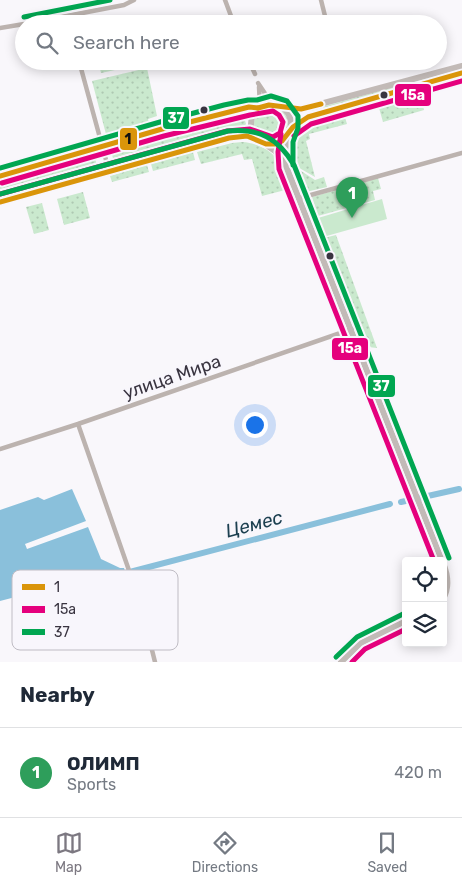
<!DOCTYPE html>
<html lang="en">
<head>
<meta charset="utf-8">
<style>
  :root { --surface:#fff; --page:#f2f2f3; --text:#1f2937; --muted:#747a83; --line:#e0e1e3; --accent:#7c7881 }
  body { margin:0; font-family:Rubik,sans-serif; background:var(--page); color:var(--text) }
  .controls { position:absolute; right:15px; bottom:15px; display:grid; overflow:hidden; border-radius:5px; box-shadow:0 2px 12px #0003 }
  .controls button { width:45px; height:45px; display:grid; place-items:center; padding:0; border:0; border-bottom:1px solid var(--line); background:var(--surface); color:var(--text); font:25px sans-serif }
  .you { position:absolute; left:254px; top:424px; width:18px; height:18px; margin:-12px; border:4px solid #fff; border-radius:50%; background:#1a73e8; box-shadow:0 0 0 8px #1a73e833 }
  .badge { display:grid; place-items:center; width:32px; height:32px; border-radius:50%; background:var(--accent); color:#fff; font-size:16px; font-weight:700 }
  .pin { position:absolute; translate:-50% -41px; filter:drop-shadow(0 1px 2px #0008) }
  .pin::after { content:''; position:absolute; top:26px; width:18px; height:15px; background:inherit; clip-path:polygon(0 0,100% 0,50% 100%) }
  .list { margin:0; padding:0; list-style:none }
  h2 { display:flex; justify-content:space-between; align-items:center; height:65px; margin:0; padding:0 20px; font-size:21px }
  h2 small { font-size:16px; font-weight:400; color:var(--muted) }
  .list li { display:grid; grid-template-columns:32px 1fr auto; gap:15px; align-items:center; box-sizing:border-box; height:90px; padding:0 20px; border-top:1px solid var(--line) }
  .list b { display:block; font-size:19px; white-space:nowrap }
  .list p { margin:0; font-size:16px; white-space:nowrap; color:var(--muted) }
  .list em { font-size:16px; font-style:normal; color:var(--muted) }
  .icon { flex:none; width:28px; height:28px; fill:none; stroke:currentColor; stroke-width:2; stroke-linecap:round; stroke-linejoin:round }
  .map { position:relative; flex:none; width:462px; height:662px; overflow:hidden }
  .search { position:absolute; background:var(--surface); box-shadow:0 2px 12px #0003; left:15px; right:15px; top:15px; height:55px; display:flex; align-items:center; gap:12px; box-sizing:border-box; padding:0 18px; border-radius:28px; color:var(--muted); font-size:19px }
  .sheet { height:155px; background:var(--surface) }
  nav { display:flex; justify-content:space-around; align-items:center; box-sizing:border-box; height:70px; border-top:1px solid var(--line); background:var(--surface); font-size:14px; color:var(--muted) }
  nav a { display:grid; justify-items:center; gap:2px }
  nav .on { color:var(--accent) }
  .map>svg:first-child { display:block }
  .grass { fill:url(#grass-dots) }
  .garden { fill:#cae9ce }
  .water { fill:#8ac0db }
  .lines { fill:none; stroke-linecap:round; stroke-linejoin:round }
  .river { stroke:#8ac0db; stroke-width:6 }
  .minor { stroke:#bcb3af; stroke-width:4.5 }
  .highway { stroke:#c2bab7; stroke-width:6 }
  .bus-1-casing { stroke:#f8f6fc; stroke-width:9 }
  .bus-2-casing { stroke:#f8f6fc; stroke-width:9 }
  .bus-3-casing { stroke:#f8f6fc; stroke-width:9 }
  .bus-1 { stroke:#da950a; stroke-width:5 }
  .bus-2 { stroke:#e5007d; stroke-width:5 }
  .bus-3 { stroke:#00a651; stroke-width:5 }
  .bus-dot { fill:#393440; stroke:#f8f6fc; stroke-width:2 }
  .labels { text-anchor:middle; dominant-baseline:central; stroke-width:4; stroke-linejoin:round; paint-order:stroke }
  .street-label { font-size:18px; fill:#393440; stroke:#f8f6fc }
  .water-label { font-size:19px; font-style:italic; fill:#1d4050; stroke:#f8f6fc }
  .key { fill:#f8f6fc; stroke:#bfbcc4; stroke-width:1 }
  .key-label { font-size:14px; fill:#393440 }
  .line-badge { stroke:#f8f6fc; stroke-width:2 }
  .badge-label { font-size:14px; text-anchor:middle; font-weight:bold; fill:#fff }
  .pale-badge-label { font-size:14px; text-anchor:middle; font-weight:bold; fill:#111 }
</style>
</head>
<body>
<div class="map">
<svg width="462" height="662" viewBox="0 0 462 662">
  <defs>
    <pattern id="grass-dots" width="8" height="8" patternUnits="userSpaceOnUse" patternTransform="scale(1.25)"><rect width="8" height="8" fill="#cae9ce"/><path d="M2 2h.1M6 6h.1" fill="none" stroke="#aec8b2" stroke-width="1.8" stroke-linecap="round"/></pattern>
  </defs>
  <rect width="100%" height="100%" fill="#f9f7fb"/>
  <g class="grass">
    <path d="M98 61H142L143 64 101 73Z"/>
    <path d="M147 68 157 116 148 119 150 126 107 138 92 81Z"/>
    <path d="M462 68V72L311 111V110Z"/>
    <path d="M421 96 424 110 383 122 379 108Z"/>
    <circle cx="271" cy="124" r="17"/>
    <path d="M351 107 352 111 344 114 347 124 309 134 310 139 306 141 315 177 294 165C289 137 297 123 323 114L325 118 335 115 334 112Z"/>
    <path d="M237 114 244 117 246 124 240 132 115 166 110 147Z"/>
    <path d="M242 142C272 144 282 163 293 188L262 196 252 159 244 160 242 154 201 164 197 152 232 143Z"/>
    <path d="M193 152 195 160 153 171 151 164Z"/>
    <path d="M93 153 99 171 0 198V181Z"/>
    <path d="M147 165 149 172 112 182 110 176Z"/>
    <path d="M295 167 315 180 324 177 327 187 306 192Z"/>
    <path d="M378 178 381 189 373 191 375 200 318 216 312 197Z"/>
    <path d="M83 192 90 218 64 225 57 199Z"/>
    <path d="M42 203 49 230 34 234 26 207Z"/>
    <path d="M336 235 377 348 368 347 324 238Z"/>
  </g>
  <path class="garden" d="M382 199 387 219 323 237 318 218Z"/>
  <path class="water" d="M72 489 86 521 25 544 27 549 88 527 101 559 120 568H124L127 577 105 585H100L96 576 0 601V510L38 497 44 500Z"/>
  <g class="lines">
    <g class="river">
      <path d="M401 502 459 489"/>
      <path d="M126 573 390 504"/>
    </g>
    <g class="minor">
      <path d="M225 0 234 24"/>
      <path d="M321 0 326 20 325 24"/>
      <path d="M25 24 124 5 134 0"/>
      <path d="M218 24 233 21"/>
      <path d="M0 28 24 24"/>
      <path d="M79 61 109 171"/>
      <path d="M249 61 255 74"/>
      <path d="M258 83 268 98 276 104"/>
      <path d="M259 87 260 106"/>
      <path d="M0 176 162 129 249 107 258 108"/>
      <path d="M300 198 462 153"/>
      <path d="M0 202 229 138 247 136 257 139"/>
      <path d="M78 424 140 602 155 662"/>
      <path d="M0 449 78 424 352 329"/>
    </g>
    <g class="highway">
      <circle cx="271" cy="124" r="20"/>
      <path d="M283 107 300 109 309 107 462 66"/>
      <path d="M290 130 308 117 435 82 462 73"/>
      <path d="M262 142 275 151 286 166 442 561"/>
      <path d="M286 165 285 152 288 135"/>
      <path d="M443 563C448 575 450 587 443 599"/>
      <path d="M341 662 361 643 406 621"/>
    </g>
    <g class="bus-1-casing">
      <g id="bus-1">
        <path d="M258 108 269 105 301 109 321 104"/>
        <path d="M0 176 162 129 249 107 258 108"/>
        <path d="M0 202 229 138 247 136 266 144H275L282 141 293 127 308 117 462 73"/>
      </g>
    </g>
    <g class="bus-2-casing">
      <g id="bus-2">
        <path d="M281 134 278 152 279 169 434 561"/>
        <path d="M294 136 311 124 462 81"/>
        <path d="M0 194 227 131 250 129 273 137 280 133 283 122 279 115 273 111 250 115 164 136 2 183"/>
        <path d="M352 662 365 649 406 629"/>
      </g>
    </g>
    <g class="bus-3-casing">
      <g id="bus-3">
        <path d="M24 17 110 0"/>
        <path d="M0 168 160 122 224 105 248 100H257L271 96 287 101 298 116V128L293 142V165"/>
        <path d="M0 194 228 131C259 128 278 138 294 165L449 558"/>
        <path d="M336 657 357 637 403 614"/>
      </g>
    </g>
    <use href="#bus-1" class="bus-1"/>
    <use href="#bus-2" class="bus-2"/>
    <use href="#bus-3" class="bus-3"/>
  </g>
  <g class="bus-dot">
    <circle cx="384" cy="95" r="4.5"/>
    <circle cx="204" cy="110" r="4.5"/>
    <circle cx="330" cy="256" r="4.5"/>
  </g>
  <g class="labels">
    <g class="street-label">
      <text transform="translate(172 377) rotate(-19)">улица Мира</text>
    </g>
    <g class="water-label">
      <text transform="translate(254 524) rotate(-15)">Цемес</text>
    </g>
  </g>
  <rect x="12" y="570" width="166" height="80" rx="8" class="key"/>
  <rect x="22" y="584" width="23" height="6" fill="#da950a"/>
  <rect x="22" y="606" width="23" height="7" fill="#e5007d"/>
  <rect x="22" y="629" width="23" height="6" fill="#00a651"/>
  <g class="key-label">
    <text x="54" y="592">1</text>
    <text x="54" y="614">15а</text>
    <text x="54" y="637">37</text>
  </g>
  <g class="line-badge">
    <rect x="394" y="83" width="38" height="24" rx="5" fill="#e5007d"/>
    <rect x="162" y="106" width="28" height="24" rx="5" fill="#00a651"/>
    <rect x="119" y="127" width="19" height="24" rx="5" fill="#da950a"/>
    <rect x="331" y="337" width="38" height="24" rx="5" fill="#e5007d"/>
    <rect x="367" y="374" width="29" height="24" rx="5" fill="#00a651"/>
  </g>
  <g class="badge-label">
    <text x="413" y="100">15а</text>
    <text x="176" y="123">37</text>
    <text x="350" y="353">15а</text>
    <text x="381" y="391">37</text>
  </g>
  <g class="pale-badge-label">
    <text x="128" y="144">1</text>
  </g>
</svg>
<div class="controls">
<button><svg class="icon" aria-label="locate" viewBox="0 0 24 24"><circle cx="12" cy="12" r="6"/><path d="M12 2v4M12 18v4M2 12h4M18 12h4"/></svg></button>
<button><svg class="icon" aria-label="layers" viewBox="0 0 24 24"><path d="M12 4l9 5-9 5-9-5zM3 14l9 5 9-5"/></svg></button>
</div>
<div class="you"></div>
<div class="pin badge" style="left:352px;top:218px;background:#2e9e5b">1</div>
<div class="search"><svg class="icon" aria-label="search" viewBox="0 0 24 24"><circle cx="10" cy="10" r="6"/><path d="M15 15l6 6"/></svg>Search here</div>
</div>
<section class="sheet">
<h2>Nearby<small></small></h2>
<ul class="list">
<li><span class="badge" style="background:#2e9e5b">1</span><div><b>ОЛИМП</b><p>Sports</p></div><em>420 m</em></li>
</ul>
</section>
<nav>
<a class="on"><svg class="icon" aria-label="map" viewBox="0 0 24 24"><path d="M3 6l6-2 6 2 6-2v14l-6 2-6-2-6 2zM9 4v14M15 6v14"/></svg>Map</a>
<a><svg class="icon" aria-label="directions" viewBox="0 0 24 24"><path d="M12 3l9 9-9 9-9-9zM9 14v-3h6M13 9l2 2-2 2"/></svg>Directions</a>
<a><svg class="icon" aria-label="saved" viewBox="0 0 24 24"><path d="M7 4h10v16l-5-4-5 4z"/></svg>Saved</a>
</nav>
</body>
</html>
